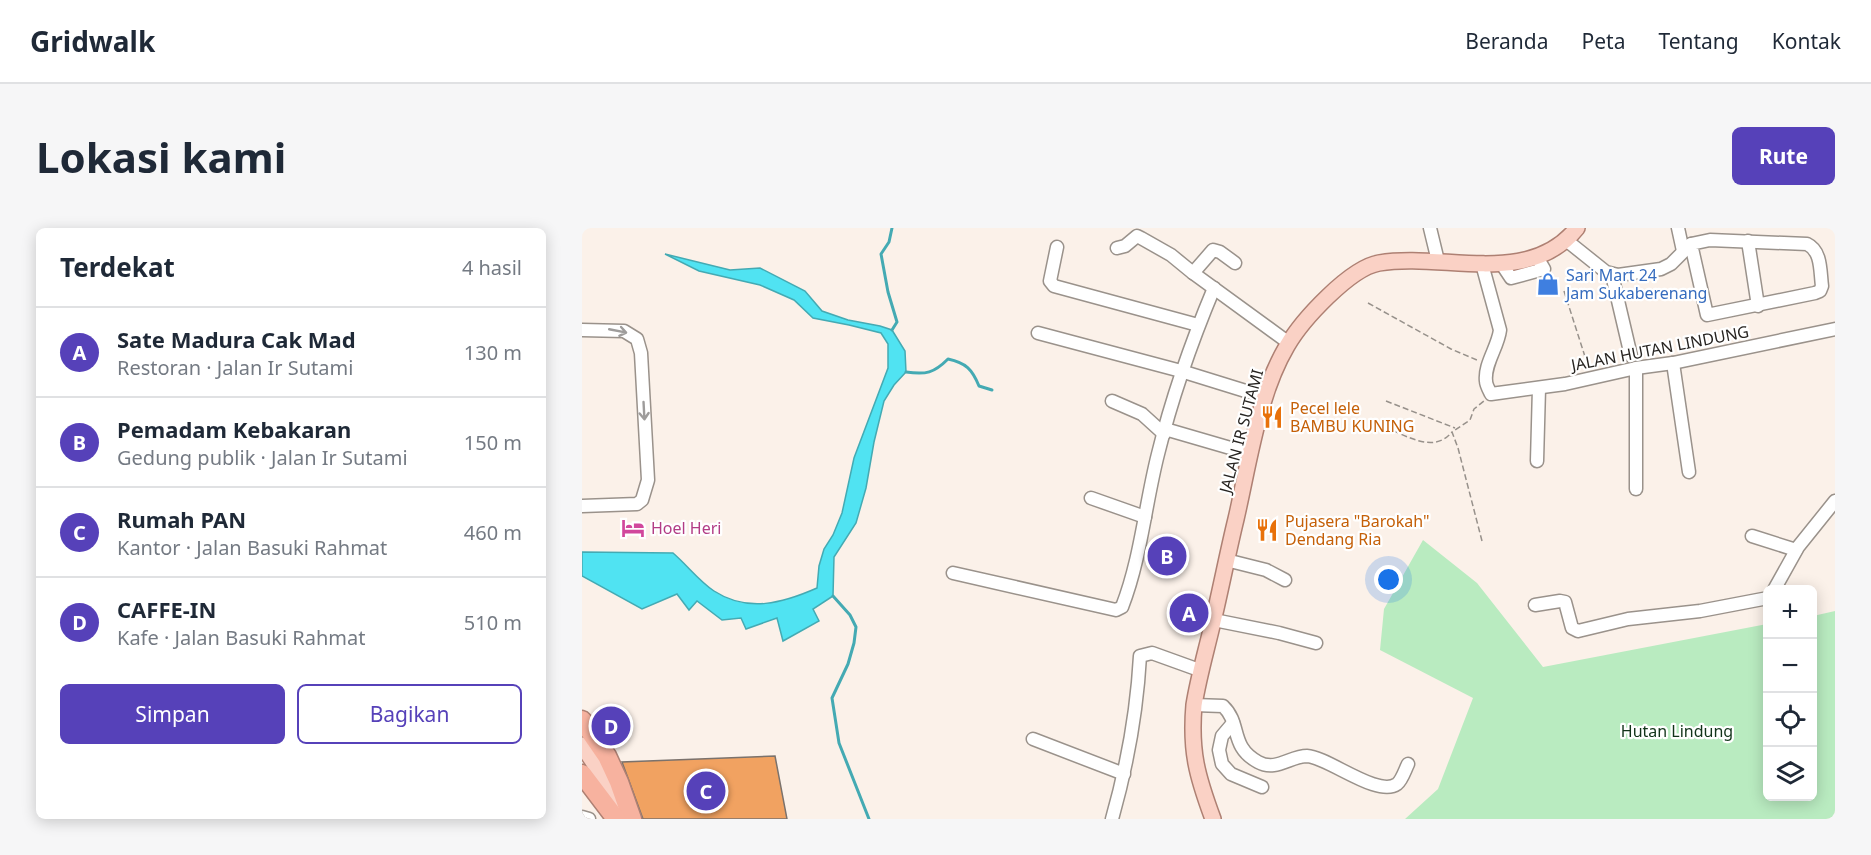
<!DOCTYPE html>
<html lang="id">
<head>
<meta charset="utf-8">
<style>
  :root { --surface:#fff; --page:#f6f6f7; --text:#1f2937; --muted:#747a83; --line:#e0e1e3; --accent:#5641b9 }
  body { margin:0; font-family:"Noto Sans",sans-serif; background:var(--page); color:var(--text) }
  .controls { position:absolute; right:18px; bottom:18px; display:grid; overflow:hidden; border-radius:9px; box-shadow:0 3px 15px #0003 }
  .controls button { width:54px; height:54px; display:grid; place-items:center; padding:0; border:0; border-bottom:2px solid var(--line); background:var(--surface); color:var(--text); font:30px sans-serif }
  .you { position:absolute; left:807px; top:352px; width:21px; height:21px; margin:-15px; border:4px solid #fff; border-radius:50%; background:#1a73e8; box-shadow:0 0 0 9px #1a73e833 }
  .badge { display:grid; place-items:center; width:39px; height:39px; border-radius:50%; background:var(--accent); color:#fff; font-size:20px; font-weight:700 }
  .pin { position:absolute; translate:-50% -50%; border:3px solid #fff; box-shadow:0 2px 6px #0006 }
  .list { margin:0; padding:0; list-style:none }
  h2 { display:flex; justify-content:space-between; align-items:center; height:78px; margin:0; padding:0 24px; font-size:26px }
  h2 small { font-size:20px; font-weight:400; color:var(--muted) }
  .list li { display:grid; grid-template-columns:39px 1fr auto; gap:18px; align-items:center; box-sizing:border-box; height:90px; padding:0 24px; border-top:2px solid var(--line) }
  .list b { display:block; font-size:22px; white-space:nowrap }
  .list p { margin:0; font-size:20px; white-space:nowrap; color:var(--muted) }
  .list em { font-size:20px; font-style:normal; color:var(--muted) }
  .actions { display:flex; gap:12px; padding:18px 24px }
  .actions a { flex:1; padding:14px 0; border:2px solid var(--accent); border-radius:9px; text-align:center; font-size:21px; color:var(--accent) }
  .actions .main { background:var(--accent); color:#fff }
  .icon { flex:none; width:33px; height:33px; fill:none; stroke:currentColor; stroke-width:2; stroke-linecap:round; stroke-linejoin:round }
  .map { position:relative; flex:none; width:1253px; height:591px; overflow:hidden; border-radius:9px }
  header { display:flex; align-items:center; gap:36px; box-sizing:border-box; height:84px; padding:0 30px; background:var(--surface); border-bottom:2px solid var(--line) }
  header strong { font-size:28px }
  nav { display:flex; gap:33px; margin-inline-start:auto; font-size:21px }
  .intro { display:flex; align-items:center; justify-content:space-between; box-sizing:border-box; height:144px; padding:0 36px }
  h1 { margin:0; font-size:42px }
  .button { padding:15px 27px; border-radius:9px; background:var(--accent); color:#fff; font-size:21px; font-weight:700 }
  main { display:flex; gap:36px; padding:0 36px }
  aside { flex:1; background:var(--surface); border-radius:9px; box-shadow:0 3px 15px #0003 }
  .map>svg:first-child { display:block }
  .green { fill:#b9ebc0 }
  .water { fill:#50e3f2; stroke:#44aab3; stroke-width:1.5 }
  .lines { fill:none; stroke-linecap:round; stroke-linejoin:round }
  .stream { stroke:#44aab3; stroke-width:3 }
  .building { fill:#f1a261; stroke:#7b726c; stroke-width:1.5 }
  .minor-casing { stroke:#9a928b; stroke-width:15 }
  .major-casing { stroke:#ae8073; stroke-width:18 }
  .highway-casing { stroke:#ae8073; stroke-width:21 }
  .path { stroke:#97918b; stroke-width:1.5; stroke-dasharray:6 3; stroke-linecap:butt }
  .minor { stroke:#fff; stroke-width:12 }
  .major { stroke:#fad1c5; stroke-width:15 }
  .highway { stroke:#f7b29f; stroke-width:18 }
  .oneway { stroke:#9e9c9b }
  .labels { text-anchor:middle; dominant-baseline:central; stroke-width:4.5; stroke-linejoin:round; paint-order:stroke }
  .shop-label { font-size:16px; fill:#366cbe; stroke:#fff; text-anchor:start }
  .street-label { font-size:16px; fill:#272421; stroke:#fff }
  .food-label { font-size:16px; fill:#c56008; stroke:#fff; text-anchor:start }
  .hotel-label { font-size:16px; fill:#b23c85; stroke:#fff; text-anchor:start }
  .park-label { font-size:16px; fill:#113319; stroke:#fff }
</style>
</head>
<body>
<header>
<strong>Gridwalk</strong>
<nav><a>Beranda</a><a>Peta</a><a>Tentang</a><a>Kontak</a></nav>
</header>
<div class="intro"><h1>Lokasi kami</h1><a class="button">Rute</a></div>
<main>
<aside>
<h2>Terdekat<small>4 hasil</small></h2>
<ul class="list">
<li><span class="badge">A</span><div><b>Sate Madura Cak Mad</b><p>Restoran · Jalan Ir Sutami</p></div><em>130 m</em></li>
<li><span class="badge">B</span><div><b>Pemadam Kebakaran</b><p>Gedung publik · Jalan Ir Sutami</p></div><em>150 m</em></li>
<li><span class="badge">C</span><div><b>Rumah PAN</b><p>Kantor · Jalan Basuki Rahmat</p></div><em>460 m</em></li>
<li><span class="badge">D</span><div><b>CAFFE-IN</b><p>Kafe · Jalan Basuki Rahmat</p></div><em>510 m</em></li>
</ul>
<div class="actions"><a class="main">Simpan</a><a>Bagikan</a></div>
</aside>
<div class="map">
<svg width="1253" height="591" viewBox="0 0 1253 591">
  <rect width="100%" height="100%" fill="#fbf1e9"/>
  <path class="green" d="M841 312 895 355 961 439 1185 396 1186 568H1230L1231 388 1253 383V591H823L856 561 891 470 798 422 802 381Z"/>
  <path class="water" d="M83 26 148 42 178 40 223 63 240 83 266 92 298 98 310 102 323 123 324 144 312 157 302 173 292 214 284 260 274 295 252 329 251 368 231 381 237 393 201 413 195 390 164 401 159 390 140 392 115 373 107 382 95 366 60 381 0 348V324L91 325C105 337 117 353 132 363 166 385 201 375 235 360L237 338 242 321 251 307 260 285 272 230 306 140V116L299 105 267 97 231 90 212 72 178 57 117 43Z"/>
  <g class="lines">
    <g class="stream">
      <path d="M310 102 315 94 306 64 299 26 307 14 310 0"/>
      <path d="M324 144C344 147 352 145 366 131 384 135 390 141 397 158L410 162"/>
      <path d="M251 368 268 387 274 399 272 415 266 436 250 470 257 515 287 591"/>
    </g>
  </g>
  <path class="building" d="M193 528 205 591H61L40 534Z"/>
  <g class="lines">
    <g class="minor-casing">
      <g id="minor">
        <path d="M848 0 856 33"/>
        <path d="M1096 0 1101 23"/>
        <path d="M984 12 1024 44 1036 47 1079 41 1089 36 1109 16"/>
        <path d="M1128 12 1225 16C1240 23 1238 44 1240 58L1238 63 1233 65 1125 87 1109 16Z"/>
        <path d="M1166 13 1176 78"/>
        <path d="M475 19 468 53 472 58 616 97"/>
        <path d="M535 20 543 18 555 8 559 10 589 27 611 45 707 115"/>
        <path d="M919 35 929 50 962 41 955 29"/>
        <path d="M900 36 918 102C916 119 902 136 904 153 904 157 907 162 909 166L983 156 1054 140 1091 135 1253 101"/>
        <path d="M611 45 631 22 638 24 653 35"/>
        <path d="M1030 47 1049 128"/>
        <path d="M0 102 42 103 55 111 59 125 66 252 60 272 55 276 0 278"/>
        <path d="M456 105 599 143 683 169"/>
        <path d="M1091 135 1107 244"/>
        <path d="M1054 140V261"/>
        <path d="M530 173 560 186 582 206"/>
        <path d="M583 201 669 226"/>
        <path d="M955 233 957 160"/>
        <path d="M509 270 563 289"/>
        <path d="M1170 308 1214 322"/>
        <path d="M644 332 684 342 703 352"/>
        <path d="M371 345 534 382 540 379C559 330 563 277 576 226 590 169 609 115 632 60"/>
        <path d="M1192 362 1216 319 1253 273"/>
        <path d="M953 377 978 373 983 374 990 400 996 403 1046 391 1118 383 1186 370"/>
        <path d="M632 392 697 405 734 415"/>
        <path d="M612 477 641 478C660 496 647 518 676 534 694 544 708 528 725 528 746 529 796 570 815 556 820 552 823 542 826 536"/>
        <path d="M651 495 640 508 637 522 640 536 649 546 680 559"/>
        <path d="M451 511 542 546"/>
        <path d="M0 589 7 591"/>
        <path d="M530 591C545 538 555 483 558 428L570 425 620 443"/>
      </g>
    </g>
    <g class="major-casing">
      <g id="major">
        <path d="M0 517 29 561 44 578"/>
        <path d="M631 591C615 548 608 523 612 477 616 452 623 427 629 402 638 365 645 328 654 291 667 235 676 167 705 118 720 92 768 40 797 35 862 24 947 60 995 0"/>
      </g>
    </g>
    <g class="highway-casing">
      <g id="highway">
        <path d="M0 492 25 528 37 554 50 591"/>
        <path d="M0 546 34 591"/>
      </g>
    </g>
    <g class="path">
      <path d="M982 63 1006 138"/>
      <path d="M786 75 869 121 895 132"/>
      <path d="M804 173 873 200"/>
      <path d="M803 199C825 208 852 226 870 204"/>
      <path d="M900 313 876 220 870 204 888 192 892 181 902 173"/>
    </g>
    <use href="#minor" class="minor"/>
    <use href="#major" class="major"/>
    <use href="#highway" class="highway"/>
  </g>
  <defs><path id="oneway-shaft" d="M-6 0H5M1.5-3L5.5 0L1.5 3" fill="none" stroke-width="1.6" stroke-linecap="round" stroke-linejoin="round" transform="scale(1.5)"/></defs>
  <g class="oneway">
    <use href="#oneway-shaft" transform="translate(36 103) rotate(11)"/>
    <use href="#oneway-shaft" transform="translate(62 183) rotate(87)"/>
  </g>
  <defs>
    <g id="shop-bare" transform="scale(1.8)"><path d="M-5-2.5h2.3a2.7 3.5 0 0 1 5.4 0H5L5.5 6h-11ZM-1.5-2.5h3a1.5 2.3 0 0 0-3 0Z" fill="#3f7fe0" stroke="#fff" stroke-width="2.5" paint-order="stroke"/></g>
    <g id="restaurant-bare" transform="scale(1.8)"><path d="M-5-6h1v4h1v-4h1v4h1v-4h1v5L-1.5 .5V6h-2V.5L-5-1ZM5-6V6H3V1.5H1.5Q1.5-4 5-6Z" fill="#e8710a" stroke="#fff" stroke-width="2.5" paint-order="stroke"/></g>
    <g id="hotel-bare" transform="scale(1.8)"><path d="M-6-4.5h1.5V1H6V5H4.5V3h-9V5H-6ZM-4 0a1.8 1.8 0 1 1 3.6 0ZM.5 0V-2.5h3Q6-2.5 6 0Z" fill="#d1479c" stroke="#fff" stroke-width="2.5" paint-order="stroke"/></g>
  </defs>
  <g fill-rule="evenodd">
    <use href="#shop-bare" x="966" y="56"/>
    <use href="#restaurant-bare" x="690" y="189"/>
    <use href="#hotel-bare" x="51" y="300"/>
    <use href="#restaurant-bare" x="685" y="302"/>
  </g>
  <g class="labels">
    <g class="shop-label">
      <text x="984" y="47">Sari Mart 24<tspan x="984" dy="18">Jam Sukaberenang</tspan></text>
    </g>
    <g class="street-label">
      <text transform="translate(1078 120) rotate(-11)">JALAN HUTAN LINDUNG</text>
      <text transform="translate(659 203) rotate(-75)">JALAN IR SUTAMI</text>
    </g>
    <g class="food-label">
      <text x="708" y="180">Pecel lele<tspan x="708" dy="18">BAMBU KUNING</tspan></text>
      <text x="703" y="293">Pujasera "Barokah"<tspan x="703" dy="18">Dendang Ria</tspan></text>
    </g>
    <g class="hotel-label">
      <text x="69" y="300">Hoel Heri</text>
    </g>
    <g class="park-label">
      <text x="1095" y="503">Hutan Lindung</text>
    </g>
  </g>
</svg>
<div class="controls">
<button>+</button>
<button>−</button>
<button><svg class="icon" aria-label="locate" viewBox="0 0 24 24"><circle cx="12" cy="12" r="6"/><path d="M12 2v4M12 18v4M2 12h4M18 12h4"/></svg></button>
<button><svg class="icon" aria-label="layers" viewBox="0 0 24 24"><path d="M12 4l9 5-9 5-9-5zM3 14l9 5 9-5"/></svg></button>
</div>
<div class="you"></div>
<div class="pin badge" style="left:607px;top:385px">A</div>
<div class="pin badge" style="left:585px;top:328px">B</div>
<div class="pin badge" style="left:124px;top:563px">C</div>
<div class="pin badge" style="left:29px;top:498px">D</div>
</div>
</main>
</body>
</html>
